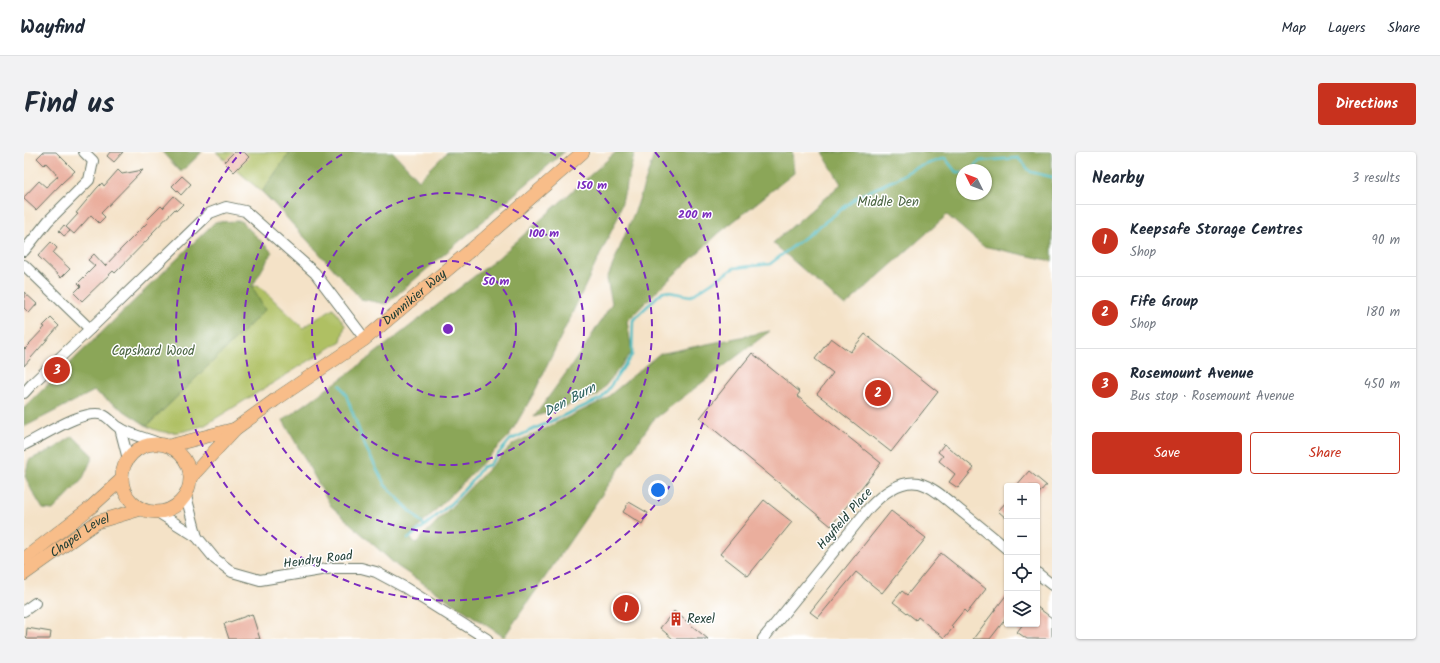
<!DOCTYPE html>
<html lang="en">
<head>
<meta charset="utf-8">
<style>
  :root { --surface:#fff; --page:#f2f2f3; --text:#1f2937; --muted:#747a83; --line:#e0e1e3; --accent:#c8321e }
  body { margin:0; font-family:Kalam,sans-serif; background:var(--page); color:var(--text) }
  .controls { position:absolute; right:12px; bottom:12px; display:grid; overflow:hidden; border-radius:4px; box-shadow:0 1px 3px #0004 }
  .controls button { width:36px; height:36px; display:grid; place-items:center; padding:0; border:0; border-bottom:1px solid var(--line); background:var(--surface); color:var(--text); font:20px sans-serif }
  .compass { position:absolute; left:932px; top:12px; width:36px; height:36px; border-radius:50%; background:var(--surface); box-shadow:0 1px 3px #0004; rotate:312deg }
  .you { position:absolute; left:634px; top:338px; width:14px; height:14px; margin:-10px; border:3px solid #fff; border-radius:50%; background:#1a73e8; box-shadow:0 0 0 6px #1a73e833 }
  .badge { display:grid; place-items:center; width:26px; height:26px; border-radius:50%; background:var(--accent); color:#fff; font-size:13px; font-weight:700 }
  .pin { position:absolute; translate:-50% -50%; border:2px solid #fff; box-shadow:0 1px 4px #0006 }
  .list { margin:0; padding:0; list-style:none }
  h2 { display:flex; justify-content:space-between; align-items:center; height:52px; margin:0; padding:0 16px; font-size:17px }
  h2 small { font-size:13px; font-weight:400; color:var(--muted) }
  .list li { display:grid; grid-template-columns:26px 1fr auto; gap:12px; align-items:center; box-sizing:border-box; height:72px; padding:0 16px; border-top:1px solid var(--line) }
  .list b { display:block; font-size:15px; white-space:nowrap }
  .list p { margin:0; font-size:13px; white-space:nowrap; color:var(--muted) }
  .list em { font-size:13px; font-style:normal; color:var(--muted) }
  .actions { display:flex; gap:8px; padding:12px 16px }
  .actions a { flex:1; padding:9px 0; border:1px solid var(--accent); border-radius:4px; text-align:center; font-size:14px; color:var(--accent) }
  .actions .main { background:var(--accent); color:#fff }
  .icon { flex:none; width:22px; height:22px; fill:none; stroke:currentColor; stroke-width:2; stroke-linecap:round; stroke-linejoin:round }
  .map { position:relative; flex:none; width:1028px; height:487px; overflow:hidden; border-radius:4px }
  header { display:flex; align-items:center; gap:24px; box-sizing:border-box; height:56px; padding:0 20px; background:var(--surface); border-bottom:1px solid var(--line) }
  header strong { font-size:19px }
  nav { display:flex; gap:22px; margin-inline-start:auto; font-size:14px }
  .intro { display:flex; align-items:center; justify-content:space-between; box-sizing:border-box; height:96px; padding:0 24px }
  h1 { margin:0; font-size:28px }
  .button { padding:10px 18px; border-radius:4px; background:var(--accent); color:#fff; font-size:14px; font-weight:700 }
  main { display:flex; gap:24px; padding:0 24px }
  aside { flex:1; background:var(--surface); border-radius:4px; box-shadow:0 1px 3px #0004 }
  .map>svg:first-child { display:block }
  .green { fill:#afc063; stroke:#677e4c }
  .forest { fill:#8ba659; stroke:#557246; fill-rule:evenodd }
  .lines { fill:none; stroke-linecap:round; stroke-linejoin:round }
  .stream { stroke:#4fbdc5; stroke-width:2.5 }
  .building { fill:#eaae9d }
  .minor-casing { stroke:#6a7767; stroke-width:12 }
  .major-casing { stroke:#6a7767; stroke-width:14 }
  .minor { stroke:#fff; stroke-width:10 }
  .major { stroke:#f8bd89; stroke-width:13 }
  .ring { fill:none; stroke:#7b2cbf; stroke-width:2; stroke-dasharray:7 5 }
  .labels { text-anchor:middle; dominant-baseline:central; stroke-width:3; stroke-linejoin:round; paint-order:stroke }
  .park-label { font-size:13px; fill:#4a6442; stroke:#fff }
  .street-label { font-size:13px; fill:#1f3d34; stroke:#fff }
  .poi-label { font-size:13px; fill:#1f3d34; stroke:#fff; text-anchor:start }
  .water-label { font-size:14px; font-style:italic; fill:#2d6360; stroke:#fff }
  .centre { fill:#7b2cbf; stroke:#fff; stroke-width:2 }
  .ring-label { font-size:12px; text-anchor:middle; font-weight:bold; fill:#7b2cbf; stroke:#fff; stroke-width:3; stroke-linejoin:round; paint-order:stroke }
</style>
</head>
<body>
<header>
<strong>Wayfind</strong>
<nav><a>Map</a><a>Layers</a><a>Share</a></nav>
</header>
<div class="intro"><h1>Find us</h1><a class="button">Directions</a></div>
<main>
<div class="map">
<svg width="1028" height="487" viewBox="0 0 1028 487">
  <rect width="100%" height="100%" fill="#fff"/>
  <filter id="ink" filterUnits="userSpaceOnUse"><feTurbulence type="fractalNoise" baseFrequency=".025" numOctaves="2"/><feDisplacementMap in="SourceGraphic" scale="8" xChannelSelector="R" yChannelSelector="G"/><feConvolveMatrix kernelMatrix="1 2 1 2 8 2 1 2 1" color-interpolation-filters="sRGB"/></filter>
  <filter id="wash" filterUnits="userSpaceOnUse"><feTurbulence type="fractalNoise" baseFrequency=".012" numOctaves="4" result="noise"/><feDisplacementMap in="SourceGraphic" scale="16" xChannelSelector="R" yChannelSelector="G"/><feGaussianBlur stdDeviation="0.9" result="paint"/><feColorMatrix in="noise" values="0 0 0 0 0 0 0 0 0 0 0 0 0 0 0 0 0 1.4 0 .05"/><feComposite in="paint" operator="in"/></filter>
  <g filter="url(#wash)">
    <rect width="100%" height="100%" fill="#f4e2c7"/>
    <g class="green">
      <path d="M192 0H266L238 40Z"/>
      <path d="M234 133 279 176 309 156 321 173 317 189 181 273C161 280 142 285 123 274L241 158 228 135Z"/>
    </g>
    <g class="forest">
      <path d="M138 0H178L157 20Z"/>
      <path d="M266 0H369L395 28 423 0H540L362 152 337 147 252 54 238 40Z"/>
      <path d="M592 0H611L594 65 510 241 485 284 385 385 392 391 489 292 580 248 635 202 746 179 629 268 480 485 373 414 307 354 259 268 328 219 474 106Z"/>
      <path d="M631 0H768L770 21 695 81 637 135 603 169 608 200 574 243 510 265 558 199 588 151 583 127 613 54Z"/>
      <path d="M798 0H1028V109L959 94 923 63 821 154 749 91 817 32ZM938 18H962V42H938Z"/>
      <path d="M217 69 248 100 228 135 241 158 123 274 70 239 0 275V256L191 70Z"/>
      <path d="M49 284 69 304 58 328 29 358 19 357 8 339 1 324 5 308 31 296Z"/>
    </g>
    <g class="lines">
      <g class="stream">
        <path d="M949 18 955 9 994 6 1007 20 1028 25"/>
        <path d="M316 233 322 243 341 294 361 333 401 374"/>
        <path d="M384 387C412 365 438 345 458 315L465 313 486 288 578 246 608 203 609 168 639 139 667 144 710 116 746 112 835 44 870 28 889 17 921 6 932 20H938"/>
      </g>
    </g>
    <g id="blocks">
      <g class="building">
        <path d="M19 0H32L51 19 38 31 12 58 0 47V45L15 29 22 35 34 24 22 11 20 13 13 6Z"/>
        <path d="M86 0H99L90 10 83 4Z"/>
        <path d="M210 0H220L225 5 210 20 200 10Z"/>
        <path d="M94 18 98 22 119 18 77 61 81 65 75 71 67 63 50 82 42 75 54 62 52 61 73 36 78 31 80 34Z"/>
        <path d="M158 24 167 32 157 43 148 34Z"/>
        <path d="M150 44 159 52 152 59 151 57 128 81 129 82 91 121 89 119 58 149 50 141 57 134 54 131 71 114 64 108 70 102 81 114 99 95 124 70 123 68 137 54 139 56Z"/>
        <path d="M40 73 46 79 40 84 35 79Z"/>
        <path d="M27 90 33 96 29 101 46 117 37 126 14 104Z"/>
        <path d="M0 140 13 152 5 161 0 156Z"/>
        <path d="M27 166 35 174 0 214V196L1 197 6 192H5L21 175 19 174Z"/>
        <path d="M841 182 914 240 867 300 793 242 809 221 791 207 807 186 826 200Z"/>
        <path d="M728 201 776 240 773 244 857 311 807 374 676 266Z"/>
        <path d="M920 292 950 316 934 336 925 330 931 322 915 309 919 304 914 300Z"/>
        <path d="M1005 319 1023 334H1021L1013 344V334H992Z"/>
        <path d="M740 348 768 370 724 424 696 402Z"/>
        <path d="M983 349V367L974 359Z"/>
        <path d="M605 350 624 361 618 372 599 360Z"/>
        <path d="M867 359 902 386 858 441 832 420 794 466 786 460Z"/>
        <path d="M917 401 962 437 943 461 940 458 927 474 929 476 920 486 894 465 892 468 869 450 878 439 883 443Z"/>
        <path d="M983 442V465L966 487H949Z"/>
        <path d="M1013 455 1028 466V487H1003L993 480 999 472H1013Z"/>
        <path d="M650 459 684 487H649L636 476Z"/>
        <path d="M228 462 236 487H205L200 472Z"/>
        <path d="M3 476 27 480 26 487H2Z"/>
      </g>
    </g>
  </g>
  <g filter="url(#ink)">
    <use href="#blocks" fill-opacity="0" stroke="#6a7767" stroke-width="1"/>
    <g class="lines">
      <g class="minor-casing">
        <g id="minor">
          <path d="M0 99 24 69 65 28 69 9 60 0"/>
          <path d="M0 113 66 177"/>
          <path d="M0 241 9 231 66 177 186 61 202 55 221 59 291 121 341 187"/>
          <path d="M96 276 104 307"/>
          <path d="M0 293C19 284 60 256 79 263 86 266 90 273 96 276 107 283 122 286 134 291"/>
          <path d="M162 344 173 385"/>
          <path d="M135 361 173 385 191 407 208 420 236 428 309 416H337L352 420 380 435 463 487"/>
          <path d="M1013 421 1028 433"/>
          <path d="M0 459 11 451"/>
          <path d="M739 487 845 356C857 343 875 327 895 331 910 335 925 350 938 360 953 372 968 384 983 397"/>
        </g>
      </g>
      <g class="major-casing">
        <g id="major">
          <circle cx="132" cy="326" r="34"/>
          <path d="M145 294 211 277"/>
          <path id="s1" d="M167 325 211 277 251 248 341 187 461 86 559 0"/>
          <path d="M0 407 66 356 98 327"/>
          <path id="s2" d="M0 422 73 370 117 357"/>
        </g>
      </g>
      <use href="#minor" class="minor"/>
      <use href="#major" class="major"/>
    </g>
  </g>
  <g class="ring">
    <circle cx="424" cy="177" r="68"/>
    <circle cx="424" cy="177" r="136"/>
    <path d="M526 0A204 204 0 1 1 322 0"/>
    <path d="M631 0A272 272 0 1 1 217 0"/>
  </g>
  <defs>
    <g id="building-bare" transform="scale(1.08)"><path d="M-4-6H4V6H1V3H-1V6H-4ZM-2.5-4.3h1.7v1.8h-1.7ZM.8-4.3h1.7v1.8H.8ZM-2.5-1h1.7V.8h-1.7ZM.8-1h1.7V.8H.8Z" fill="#c8321e" stroke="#fff" stroke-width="2.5" paint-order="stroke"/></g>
  </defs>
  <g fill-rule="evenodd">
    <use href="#building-bare" x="652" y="467"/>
  </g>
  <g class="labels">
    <g class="park-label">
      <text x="864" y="50">Middle Den</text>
      <text x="129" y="199">Capshard Wood</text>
    </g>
    <g class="street-label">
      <text stroke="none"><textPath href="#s1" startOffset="288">Dunnikier Way</textPath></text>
      <text transform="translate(821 367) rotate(-49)">Hayfield Place</text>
      <text stroke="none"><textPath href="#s2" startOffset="68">Chapel Level</textPath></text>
      <text transform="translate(294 408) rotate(-7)">Hendry Road</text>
    </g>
    <g class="poi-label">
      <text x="663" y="467">Rexel</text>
    </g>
    <g class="water-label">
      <text transform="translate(546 248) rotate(-28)">Den Burn</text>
    </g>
  </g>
  <circle cx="424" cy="177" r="6" class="centre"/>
  <g class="ring-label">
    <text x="568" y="37">150 m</text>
    <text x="671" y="66">200 m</text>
    <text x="520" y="85">100 m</text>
    <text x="472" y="133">50 m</text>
  </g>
</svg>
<div class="controls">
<button>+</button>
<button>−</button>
<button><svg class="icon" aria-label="locate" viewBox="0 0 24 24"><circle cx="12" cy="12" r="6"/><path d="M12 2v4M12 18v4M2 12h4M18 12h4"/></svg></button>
<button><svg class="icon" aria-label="layers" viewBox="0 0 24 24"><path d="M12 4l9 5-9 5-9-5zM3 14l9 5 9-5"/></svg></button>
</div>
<svg class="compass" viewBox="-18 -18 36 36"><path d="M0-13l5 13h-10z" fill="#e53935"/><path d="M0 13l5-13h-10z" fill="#747a83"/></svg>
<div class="you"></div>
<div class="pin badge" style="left:602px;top:456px">1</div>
<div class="pin badge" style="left:854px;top:241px">2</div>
<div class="pin badge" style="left:33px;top:218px">3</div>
</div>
<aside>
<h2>Nearby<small>3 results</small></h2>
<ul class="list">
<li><span class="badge">1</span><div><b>Keepsafe Storage Centres</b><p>Shop</p></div><em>90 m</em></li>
<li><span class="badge">2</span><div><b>Fife Group</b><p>Shop</p></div><em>180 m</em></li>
<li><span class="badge">3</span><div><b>Rosemount Avenue</b><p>Bus stop · Rosemount Avenue</p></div><em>450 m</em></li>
</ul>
<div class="actions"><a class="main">Save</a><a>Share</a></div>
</aside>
</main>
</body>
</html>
